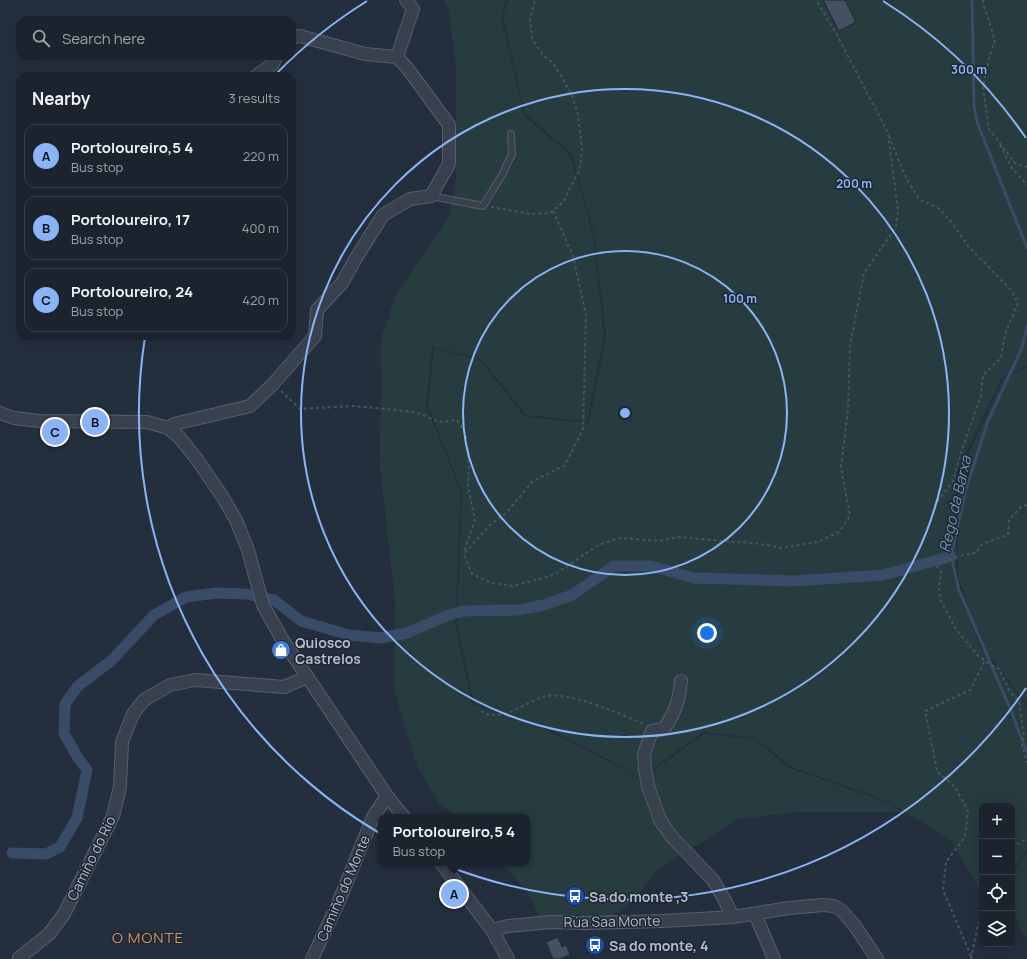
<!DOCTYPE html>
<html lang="en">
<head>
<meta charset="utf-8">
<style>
  :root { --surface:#1b232e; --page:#282f3a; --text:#f1f3f6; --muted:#a0a4aa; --line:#39404a; --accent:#8ab4f8 }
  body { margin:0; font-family:Manrope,sans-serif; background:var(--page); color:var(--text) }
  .controls { position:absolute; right:12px; bottom:12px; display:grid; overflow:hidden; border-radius:8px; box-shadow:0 4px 16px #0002 }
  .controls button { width:36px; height:36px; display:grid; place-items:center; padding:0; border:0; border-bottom:1px solid var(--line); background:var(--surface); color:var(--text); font:20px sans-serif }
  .you { position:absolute; left:707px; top:633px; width:14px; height:14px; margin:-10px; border:3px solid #fff; border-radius:50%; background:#1a73e8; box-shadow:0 0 0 6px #1a73e833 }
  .badge { display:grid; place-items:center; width:26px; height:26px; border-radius:50%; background:var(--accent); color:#111; font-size:13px; font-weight:700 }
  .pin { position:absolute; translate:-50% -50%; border:2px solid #fff; box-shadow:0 1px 4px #0006 }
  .popup { position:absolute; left:378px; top:814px; width:152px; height:52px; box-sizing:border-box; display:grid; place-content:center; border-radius:8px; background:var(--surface); filter:drop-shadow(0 1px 3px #0005); font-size:13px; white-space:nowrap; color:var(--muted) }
  .popup b { font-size:15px; color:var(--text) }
  .popup::after { content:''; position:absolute; left:50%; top:100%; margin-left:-8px; border:8px solid transparent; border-top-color:var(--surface) }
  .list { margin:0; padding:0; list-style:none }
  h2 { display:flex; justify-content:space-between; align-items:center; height:52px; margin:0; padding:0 16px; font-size:17px }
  h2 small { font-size:13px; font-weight:400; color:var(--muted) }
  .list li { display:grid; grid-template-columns:26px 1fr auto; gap:12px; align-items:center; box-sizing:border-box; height:64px; margin:0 8px 8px; padding:0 8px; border:1px solid var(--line); border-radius:12px }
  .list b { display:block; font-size:15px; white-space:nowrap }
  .list p { margin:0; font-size:13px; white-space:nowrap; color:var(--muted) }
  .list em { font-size:13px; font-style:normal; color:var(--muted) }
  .icon { flex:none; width:22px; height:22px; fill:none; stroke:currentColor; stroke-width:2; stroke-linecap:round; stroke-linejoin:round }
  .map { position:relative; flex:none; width:1027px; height:959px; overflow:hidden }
  .search { position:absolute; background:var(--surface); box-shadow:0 4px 16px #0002; left:16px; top:16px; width:280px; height:44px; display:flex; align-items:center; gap:10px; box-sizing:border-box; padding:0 14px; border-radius:12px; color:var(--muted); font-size:15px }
  .panel { position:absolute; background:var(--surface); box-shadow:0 4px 16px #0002; left:16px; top:72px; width:280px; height:268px; border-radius:12px }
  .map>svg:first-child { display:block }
  .green { fill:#263c3f }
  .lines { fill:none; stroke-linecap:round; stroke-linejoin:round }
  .stream { stroke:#394c67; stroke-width:3 }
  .canal { stroke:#394c67; stroke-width:11 }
  .building { fill:#455162; stroke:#1f2835 }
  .lane-casing { stroke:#565f6c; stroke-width:8 }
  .street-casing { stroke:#565f6c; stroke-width:14 }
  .path { stroke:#44595c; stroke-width:2; stroke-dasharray:3 3; stroke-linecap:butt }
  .lane { stroke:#38414e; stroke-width:6 }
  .street { stroke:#38414e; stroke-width:12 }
  .ring { fill:none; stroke:#8ab4f8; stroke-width:2 }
  .labels { text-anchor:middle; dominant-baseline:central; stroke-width:3; stroke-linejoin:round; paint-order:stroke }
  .poi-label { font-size:14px; font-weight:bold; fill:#b4bcc9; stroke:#1d2633; text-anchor:start }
  .street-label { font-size:14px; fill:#b4bcc9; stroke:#1d2633 }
  .water-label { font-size:15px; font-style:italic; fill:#7c92b1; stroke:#1d2633 }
  .neighbourhood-label { font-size:15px; letter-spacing:1px; fill:#d59563; stroke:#1d2633 }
  .centre { fill:#8ab4f8; stroke:#1d2633; stroke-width:2 }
  .ring-label { font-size:12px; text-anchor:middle; font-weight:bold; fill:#8ab4f8; stroke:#1d2633; stroke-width:3; stroke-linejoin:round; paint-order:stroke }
</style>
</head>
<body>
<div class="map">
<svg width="1027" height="959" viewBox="0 0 1027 959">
  <rect width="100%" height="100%" fill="#242f3e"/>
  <g class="green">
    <path d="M444 0H506L501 17 524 115 570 155 593 234 604 337 587 421 526 415 481 359 434 347 432 348 426 406 461 492 455 623 472 704 542 728 588 751 641 779 704 734 755 739 789 768 887 802 902 812H798L738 819 656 871 633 901 588 931 543 923 528 893 503 863H527V817H456L439 803 417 766 394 691 395 601 380 466 381 339 396 294 448 219 456 182V69L449 10Z"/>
    <path d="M508 0H1027V366L1002 377 956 474V577L979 646 1027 706V848L1012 873V806H982V894L951 840 887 801 790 766 755 738 704 732 640 778 589 749 543 726 474 703 457 623 462 491 428 406 434 348 480 360 525 417 589 423 606 337 594 234 572 154 525 114 503 16Z"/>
    <path d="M1027 367V704L981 645 958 577V475L1004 378Z"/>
    <path d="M1027 851V938L1022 932 1012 908V876Z"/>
  </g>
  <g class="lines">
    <g class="stream">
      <path d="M972 0 974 105 977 122 1027 248"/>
      <path d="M1027 326 1022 348 988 421 966 489 951 556 959 590 1012 713 1027 753"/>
    </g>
    <path class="canal" d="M12 853 46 854 60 847 77 818 87 770 78 758 64 733 65 704 78 686 111 661 154 615 186 597 216 593 247 594 274 600 301 621 349 635 381 638 407 633 446 616 463 611 519 610 544 605 572 595 614 566H651L694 578 793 581 884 575 951 556"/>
  </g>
  <g class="building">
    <path d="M823 0H845L856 22 839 31Z"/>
    <path d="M558 937 562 947 566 945 570 955 560 959H553L546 942Z"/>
  </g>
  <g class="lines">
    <g class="lane-casing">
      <path id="lane" d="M431 196 483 206 502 175 512 154 511 134"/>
    </g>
    <g class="street-casing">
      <g id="street">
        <path d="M292 37 300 36 365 54 397 57"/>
        <path d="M256 76 273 64 276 56"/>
        <path d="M0 413 14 418 39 421 147 422 168 428 179 437 196 458 222 496 236 520 248 550 263 605 282 639 387 796 404 817"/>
        <path d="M168 428 174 424 250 406 273 384 315 336 317 310 342 283 356 258 383 215 410 199 431 196 449 164V125L408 69 397 57 413 9 406 0"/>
        <path d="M681 681C679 702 675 712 664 729L652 731 644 754 645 769 648 786 660 820 672 837 713 880 724 899 733 917"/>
        <path d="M441 863 492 930 508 959"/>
        <path d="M755 914 774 959"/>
        <path d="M492 930 508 926 551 922 583 923 663 921 733 917 789 908 823 905 834 906 841 910 855 926 877 959"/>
        <path d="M19 958 49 934 64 914 113 816 120 787 122 742 133 714 144 700 170 685 195 680 284 687 307 677"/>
        <path d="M312 959 339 901 373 817 387 796"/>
      </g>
    </g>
    <g class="path">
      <path d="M983 0 984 6 995 40 990 55 983 87 989 129 1015 163 1027 167"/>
      <path d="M889 136 906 178 919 199 938 208 949 219 968 246 1011 290 1018 303 1005 334 1001 358 983 375 981 395 960 456 953 481 934 507"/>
      <path d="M1000 145 1012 168 1027 185"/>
      <path d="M491 207 531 214 550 213 563 202 580 169 582 149 578 114 572 95 554 64 542 54 532 38 530 19 535 0"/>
      <path d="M553 211 573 256 586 315 583 429 565 465 533 481 506 513 490 525 464 554 472 574 492 583 513 586 543 578 557 573 597 546 619 538 660 541 678 537 761 544 781 548 818 542 839 532 850 516 841 467 848 409 850 346 864 273 896 227 898 211 888 133 837 35 816 0"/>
      <path d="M281 391 300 409 354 406 406 411 421 414 439 422 457 420 466 434 469 467 468 486 475 520 464 552"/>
      <path d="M1027 505 1021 507 1009 520 1008 535 982 544 976 553 963 555 936 565 941 572 939 589 940 599 956 629 977 655 991 665 999 669 1010 692 1019 701 1024 736 1022 746 1027 763"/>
      <path d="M481 711C502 725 526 700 547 696 572 692 620 714 644 724"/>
      <path d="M1012 848 1027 838"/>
      <path d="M971 956 943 890 946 862 965 837 968 811 955 787 937 771 925 711 970 690 985 660"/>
      <path d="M971 959 978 924 982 920"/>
    </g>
    <use href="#lane" class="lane"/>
    <use href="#street" class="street"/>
  </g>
  <g class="ring">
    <circle cx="625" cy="413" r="162"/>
    <circle cx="625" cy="413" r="324"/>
    <path d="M1026 688A486 486 0 0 1 145 337M275 75A486 486 0 0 1 367 1M883 1A486 486 0 0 1 1026 138"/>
  </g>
  <defs>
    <g id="shop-disc" transform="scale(1)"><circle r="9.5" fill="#3f7fe0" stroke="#1d2633"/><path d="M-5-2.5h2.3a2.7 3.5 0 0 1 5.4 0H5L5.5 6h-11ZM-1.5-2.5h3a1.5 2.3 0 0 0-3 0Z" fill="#fff"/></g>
    <g id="bus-disc" transform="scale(1)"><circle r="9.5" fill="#1a4fb4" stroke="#1d2633"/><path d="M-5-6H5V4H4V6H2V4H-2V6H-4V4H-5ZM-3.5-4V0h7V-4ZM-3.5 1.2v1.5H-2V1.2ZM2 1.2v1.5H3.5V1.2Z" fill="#fff"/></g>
  </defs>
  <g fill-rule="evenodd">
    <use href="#shop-disc" x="281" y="650"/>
    <use href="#bus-disc" x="575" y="896"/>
    <use href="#bus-disc" x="595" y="945"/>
  </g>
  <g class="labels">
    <g class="poi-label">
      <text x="295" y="642">Quiosco<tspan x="295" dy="16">Castrelos</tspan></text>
      <text x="589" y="896">Sa do monte ,3</text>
      <text x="609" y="945">Sa do monte, 4</text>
    </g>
    <g class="street-label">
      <text transform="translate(91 858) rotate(-64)">Camiño do Río</text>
      <text transform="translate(343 888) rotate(-67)">Camiño do Monte</text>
      <text transform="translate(612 921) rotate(-1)">Rúa Saa Monte</text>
    </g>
    <g class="water-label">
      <text transform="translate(955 504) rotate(-77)">Rego da Barxa</text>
    </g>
    <g class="neighbourhood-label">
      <text x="148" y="937">O MONTE</text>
    </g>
  </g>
  <circle cx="625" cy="413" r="6" class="centre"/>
  <g class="ring-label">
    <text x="969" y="74">300 m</text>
    <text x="854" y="188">200 m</text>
    <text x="740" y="303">100 m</text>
  </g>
</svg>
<div class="controls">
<button>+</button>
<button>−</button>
<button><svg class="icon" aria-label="locate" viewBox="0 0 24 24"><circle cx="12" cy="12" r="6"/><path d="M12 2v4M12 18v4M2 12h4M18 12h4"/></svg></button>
<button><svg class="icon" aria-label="layers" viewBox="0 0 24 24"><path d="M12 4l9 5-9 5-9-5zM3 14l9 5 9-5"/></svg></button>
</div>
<div class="you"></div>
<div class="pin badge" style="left:454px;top:894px">A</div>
<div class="popup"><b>Portoloureiro,5 4</b>Bus stop</div>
<div class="pin badge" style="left:95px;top:422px">B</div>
<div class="pin badge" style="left:55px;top:432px">C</div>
<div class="search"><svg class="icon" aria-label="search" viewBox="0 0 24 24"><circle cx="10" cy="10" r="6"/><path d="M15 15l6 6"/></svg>Search here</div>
<section class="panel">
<h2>Nearby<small>3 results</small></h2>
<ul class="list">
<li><span class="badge">A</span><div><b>Portoloureiro,5 4</b><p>Bus stop</p></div><em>220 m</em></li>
<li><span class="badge">B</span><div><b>Portoloureiro, 17</b><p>Bus stop</p></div><em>400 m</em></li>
<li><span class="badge">C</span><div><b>Portoloureiro, 24</b><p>Bus stop</p></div><em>420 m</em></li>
</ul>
</section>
</div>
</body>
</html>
